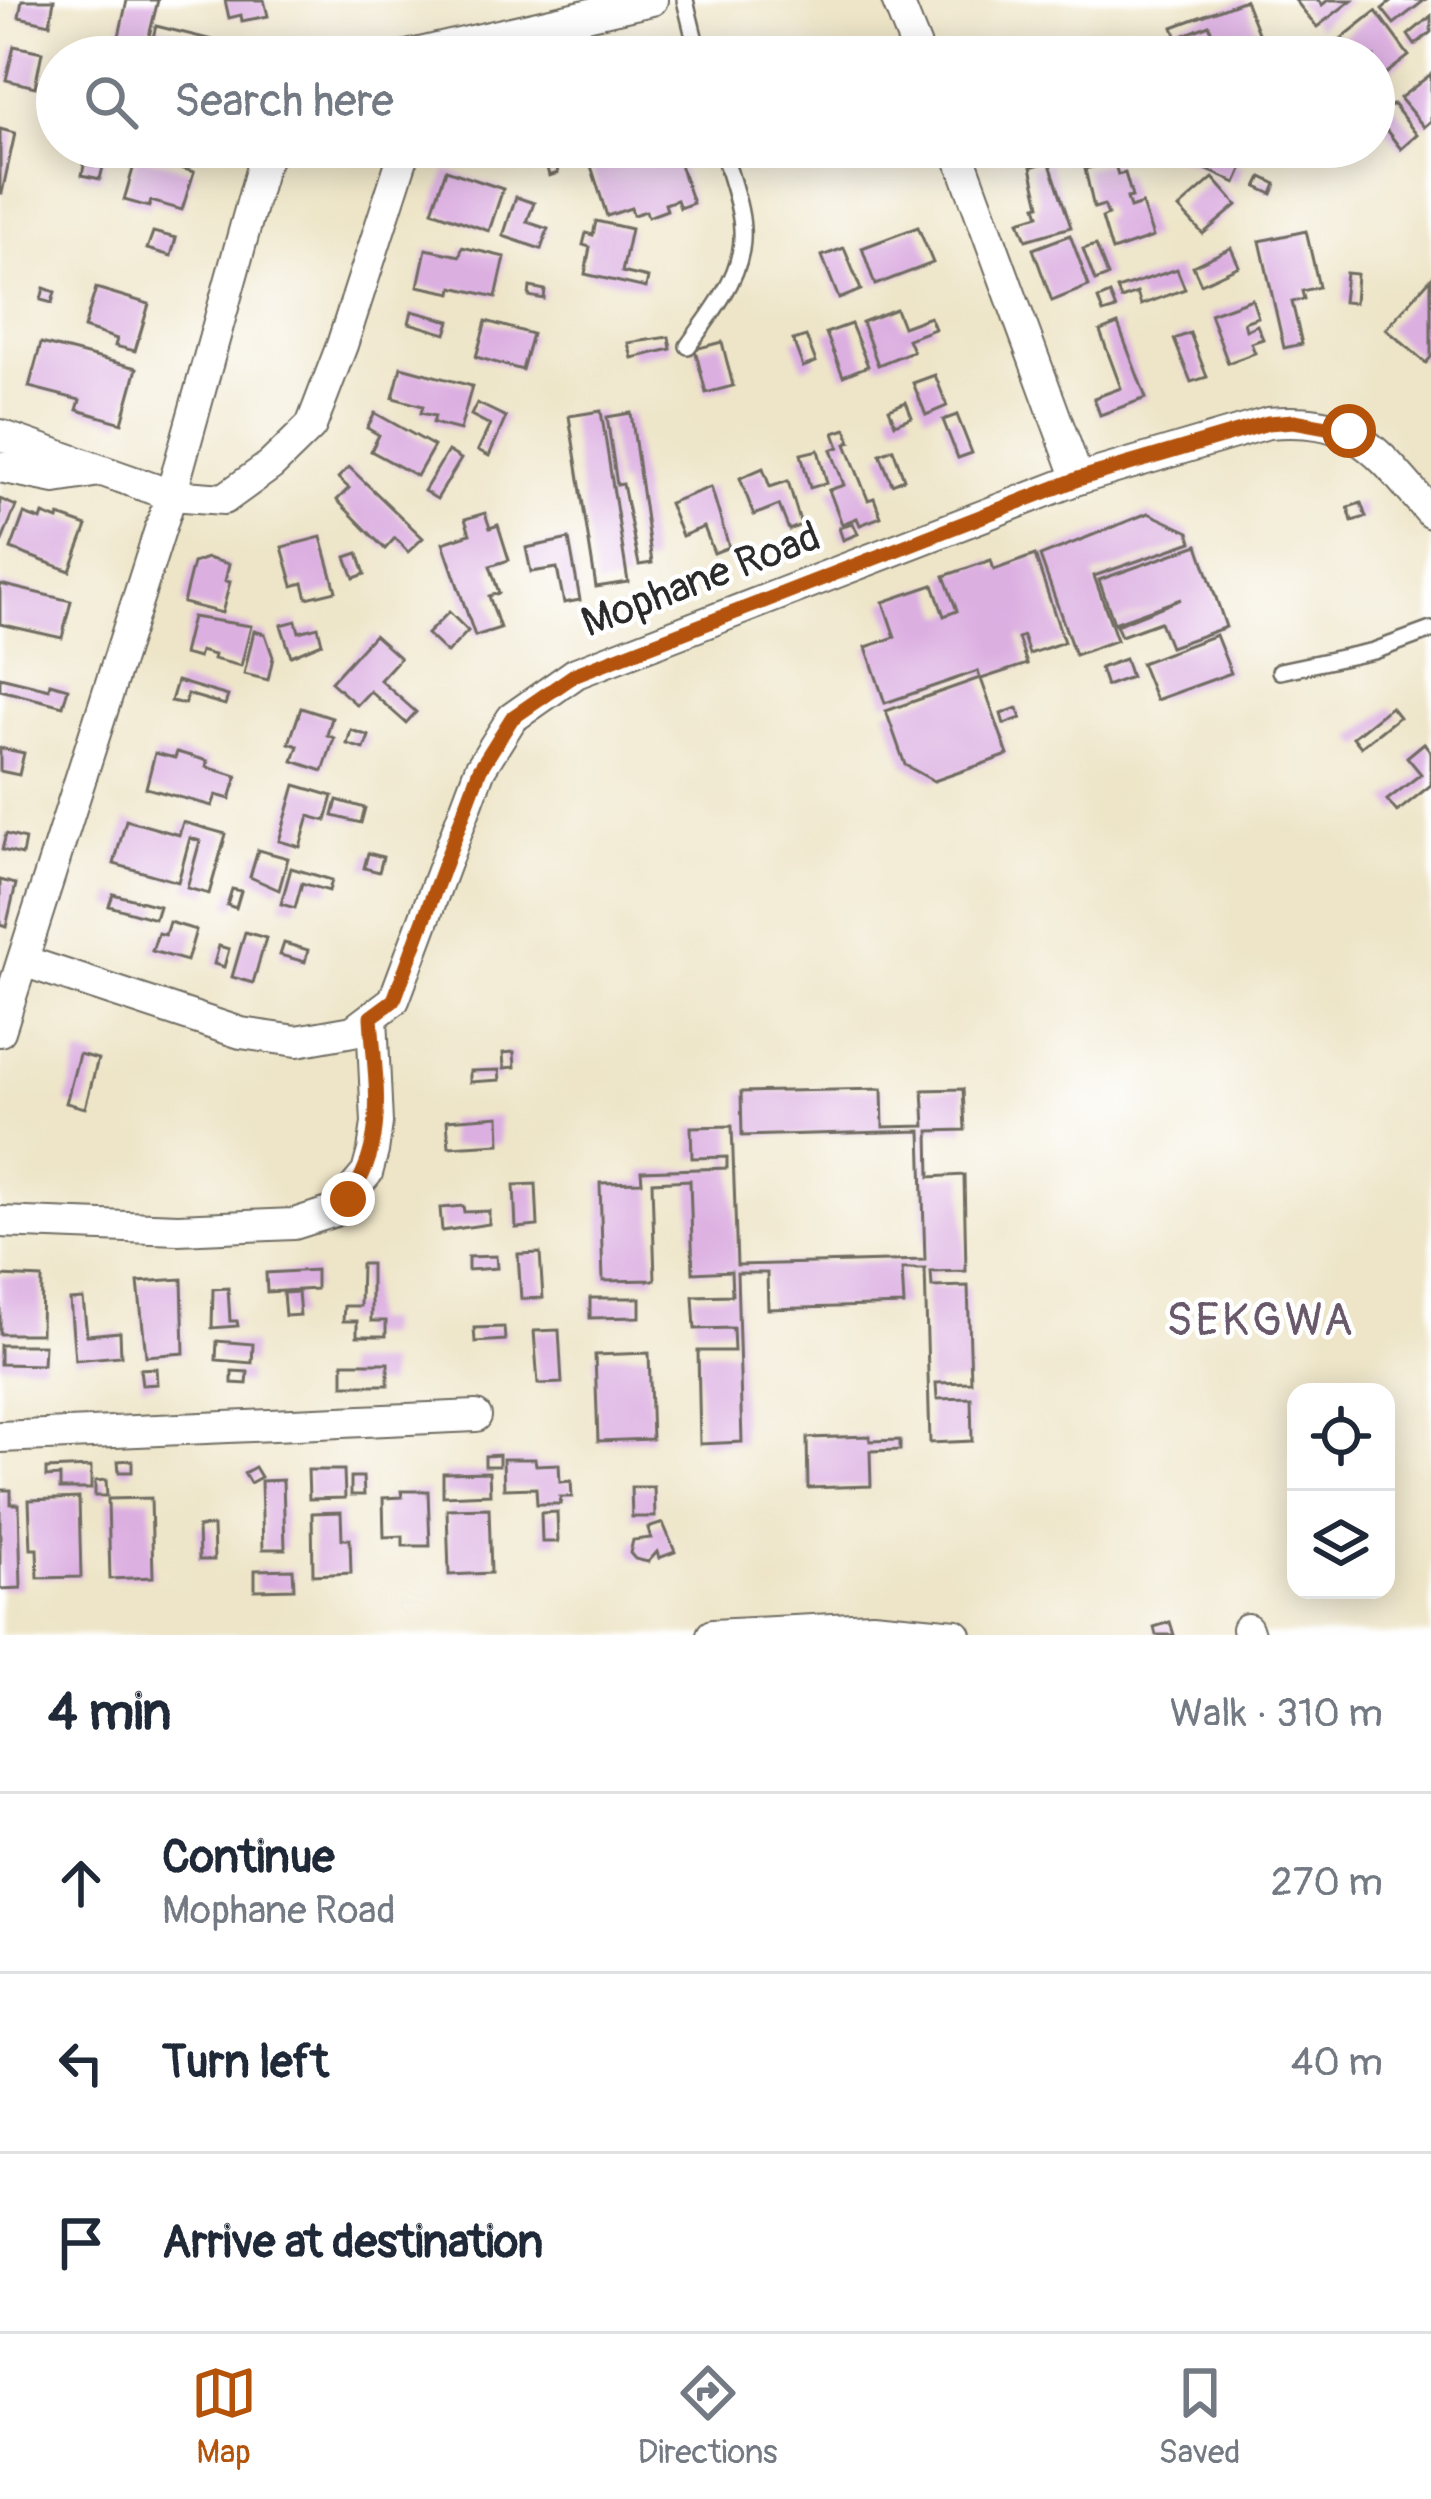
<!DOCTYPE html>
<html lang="en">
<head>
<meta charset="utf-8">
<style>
  :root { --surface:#fff; --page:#f2f2f3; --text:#1f2937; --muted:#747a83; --line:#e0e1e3; --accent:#b45309 }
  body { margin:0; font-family:Pangolin,sans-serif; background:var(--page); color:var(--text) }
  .controls { position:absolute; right:36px; bottom:36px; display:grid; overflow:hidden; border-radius:24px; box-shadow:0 6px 30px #0003 }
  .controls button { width:108px; height:108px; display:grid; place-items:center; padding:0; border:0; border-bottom:3px solid var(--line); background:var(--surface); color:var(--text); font:60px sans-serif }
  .stop { position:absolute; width:36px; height:36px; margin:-27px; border:9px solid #b45309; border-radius:50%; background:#fff }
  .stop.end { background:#b45309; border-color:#fff; box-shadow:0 3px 12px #0008 }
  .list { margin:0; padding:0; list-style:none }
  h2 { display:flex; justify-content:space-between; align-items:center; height:156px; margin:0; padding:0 48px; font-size:51px }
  h2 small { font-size:39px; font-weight:400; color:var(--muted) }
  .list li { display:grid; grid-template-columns:78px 1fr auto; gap:36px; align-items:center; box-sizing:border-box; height:180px; padding:0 48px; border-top:3px solid var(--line) }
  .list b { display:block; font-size:45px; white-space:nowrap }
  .list p { margin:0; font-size:39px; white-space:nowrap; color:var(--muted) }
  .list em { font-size:39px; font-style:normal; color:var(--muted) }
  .icon { flex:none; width:66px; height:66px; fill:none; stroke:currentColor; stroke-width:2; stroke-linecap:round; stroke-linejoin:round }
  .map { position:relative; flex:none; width:1431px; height:1635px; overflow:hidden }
  .search { position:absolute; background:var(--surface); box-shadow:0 6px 30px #0003; left:36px; right:36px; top:36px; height:132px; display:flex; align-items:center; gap:30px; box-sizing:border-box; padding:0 42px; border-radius:66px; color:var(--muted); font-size:45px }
  .sheet { height:696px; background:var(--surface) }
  nav { display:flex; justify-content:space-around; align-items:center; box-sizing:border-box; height:168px; border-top:3px solid var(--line); background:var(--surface); font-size:33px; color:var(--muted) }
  nav a { display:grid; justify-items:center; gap:6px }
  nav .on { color:var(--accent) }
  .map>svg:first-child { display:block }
  .building { fill:#dcafe1 }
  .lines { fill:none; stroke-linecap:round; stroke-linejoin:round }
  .lane-casing { stroke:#6f6c62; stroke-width:20 }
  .street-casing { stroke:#6f6c62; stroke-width:34 }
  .lane { stroke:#fff; stroke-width:15 }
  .street { stroke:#fff; stroke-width:30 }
  .route { stroke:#b45309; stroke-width:15 }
  .labels { text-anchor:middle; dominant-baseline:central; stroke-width:9; stroke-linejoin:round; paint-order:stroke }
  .street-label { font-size:42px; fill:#2b2b2b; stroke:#fff }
  .neighbourhood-label { font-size:45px; letter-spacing:3px; fill:#69596b; stroke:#fff }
</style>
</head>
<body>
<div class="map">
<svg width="1431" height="1635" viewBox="0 0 1431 1635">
  <rect width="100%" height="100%" fill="#fff"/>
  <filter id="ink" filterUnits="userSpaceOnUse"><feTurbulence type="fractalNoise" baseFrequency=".00833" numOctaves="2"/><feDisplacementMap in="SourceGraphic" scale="24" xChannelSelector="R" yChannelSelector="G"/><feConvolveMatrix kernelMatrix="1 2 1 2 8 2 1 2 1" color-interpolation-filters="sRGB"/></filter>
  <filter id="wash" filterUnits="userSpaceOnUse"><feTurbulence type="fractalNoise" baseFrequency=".004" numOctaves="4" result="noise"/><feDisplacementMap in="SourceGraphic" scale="48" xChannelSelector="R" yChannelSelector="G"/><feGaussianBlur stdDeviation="2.7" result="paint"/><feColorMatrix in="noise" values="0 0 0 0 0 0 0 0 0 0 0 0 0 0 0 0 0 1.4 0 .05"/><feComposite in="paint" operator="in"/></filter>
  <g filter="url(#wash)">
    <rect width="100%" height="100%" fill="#eee5c8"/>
    <g id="blocks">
      <g class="building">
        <path d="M22 0H54L50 24 19 17Z"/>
        <path d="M127 0H158L146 48 118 41Z"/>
        <path d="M225 0H264L268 16 242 21 241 15 229 18Z"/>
        <path d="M1245 0 1266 53 1254 57H1219L1216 49 1224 46 1219 33 1213 35 1209 25 1177 38 1173 27Z"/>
        <path d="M1295 0H1318L1322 5 1328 0H1352L1317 27Z"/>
        <path d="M1393 0H1425L1394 24 1382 9Z"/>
        <path d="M1376 11 1409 56 1374 83V57H1342L1333 45Z"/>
        <path d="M1431 16V32L1415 45 1408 35Z"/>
        <path d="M156 26 213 40 209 56 184 50 183 46 180 57H148Z"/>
        <path d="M14 46 42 52 35 87 6 80Z"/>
        <path d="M78 46 95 49 94 57H58L60 50 77 53Z"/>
        <path d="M49 68 57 70V95L44 92Z"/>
        <path d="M1431 74V121L1424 127 1400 98Z"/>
        <path d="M1393 104 1417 135 1401 149 1376 117Z"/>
        <path d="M0 129 15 133 2 193H0Z"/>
        <path d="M88 147H108L100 179 82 175Z"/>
        <path d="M152 147H190L189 156Z"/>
        <path d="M452 147 482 149 479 160 451 152Z"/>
        <path d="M493 147H552L558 173 549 176 545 159 534 163 493 161Z"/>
        <path d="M649 147H674L693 203 680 208 677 200 665 204 667 210 648 217 646 211 633 215 631 208 607 216 591 166Z"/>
        <path d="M1157 147H1199L1243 167 1236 183Z"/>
        <path d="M137 155 194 172 182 210 151 201 149 207 124 200Z"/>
        <path d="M1049 161 1071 227 1026 240 1019 221 1039 215 1036 206 1040 205 1031 167Z"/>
        <path d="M1114 161 1118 175 1125 173 1132 197 1127 198 1130 208 1142 204 1153 237 1112 251 1102 218 1108 215 1104 205 1094 208 1085 169Z"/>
        <path d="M446 170 503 189 489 231 432 211Z"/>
        <path d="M1262 177 1276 184 1272 194 1257 187Z"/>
        <path d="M1213 178 1237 205 1203 234 1179 208Z"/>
        <path d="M516 197 534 203 527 222 548 229 541 249 503 236Z"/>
        <path d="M596 221 631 229 622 272 648 278 646 288 585 274 590 247 583 245 586 233 593 235Z"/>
        <path d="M918 227 933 263 875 285 862 248Z"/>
        <path d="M1306 231 1319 287 1302 291 1304 299 1292 302 1302 344 1284 348 1260 241Z"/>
        <path d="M153 232 176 238 171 256 147 249Z"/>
        <path d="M1070 235 1089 286 1052 301 1033 249Z"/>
        <path d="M1096 245 1108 276 1095 281 1083 249Z"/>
        <path d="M462 247 505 257 496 297 453 287 452 293 418 286 426 249 460 256Z"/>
        <path d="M844 248 861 290 839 299 822 256Z"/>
        <path d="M1231 248 1239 266 1201 284 1193 266Z"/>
        <path d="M1177 269 1185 289 1141 305 1137 293 1121 299 1117 289Z"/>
        <path d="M1346 273 1357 274 1355 303 1343 302Z"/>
        <path d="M1431 278V357L1426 363 1386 329Z"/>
        <path d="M530 287 545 290 544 299 529 296Z"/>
        <path d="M44 288 55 292 52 303 41 300Z"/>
        <path d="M96 288 149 304 135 351 115 346 117 339 84 328Z"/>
        <path d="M1110 294 1116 309 1103 313 1098 299Z"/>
        <path d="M1252 299 1258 317 1244 322 1246 330 1257 325 1263 339 1251 343 1255 353 1228 363 1210 314Z"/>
        <path d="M896 309 903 327 930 317 935 329 908 339 913 351 878 365 862 322Z"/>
        <path d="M412 311 450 321 446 334 409 323Z"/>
        <path d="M486 321 532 334 522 370 476 357Z"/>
        <path d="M851 324 868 366 843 376 826 333Z"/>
        <path d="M1118 324 1146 398 1100 415 1094 398 1121 388 1100 331Z"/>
        <path d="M1190 333 1207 377 1191 382 1174 339Z"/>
        <path d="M806 336 816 362 803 367 793 340Z"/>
        <path d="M669 337 671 349 632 358 628 343Z"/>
        <path d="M722 342 733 386 706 393 695 349Z"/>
        <path d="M41 343 137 368 122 423 77 410 80 400 29 387Z"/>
        <path d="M401 367 472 386 460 430 433 423 435 416 421 413 423 406 393 398Z"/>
        <path d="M935 375 947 406 926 415 913 383Z"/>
        <path d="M906 402 912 417 895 424 889 409Z"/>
        <path d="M477 403 506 417 489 456 478 450 490 425 471 415Z"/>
        <path d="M601 411 628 582 596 587 569 416Z"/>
        <path d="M375 413 434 446 417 476 371 451 379 435 367 428Z"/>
        <path d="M631 413 652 563 639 565 623 484 617 485 607 417Z"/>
        <path d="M957 415 972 453 958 458 943 420Z"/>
        <path d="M846 429 851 442 846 444 868 500 874 498 881 517 860 525 857 518 842 524 829 490 844 485 831 450 839 447 834 433Z"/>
        <path d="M893 449 904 479 892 484 880 454Z"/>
        <path d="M818 450 827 483 810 488 801 454Z"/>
        <path d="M448 451 461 459 437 499 424 491Z"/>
        <path d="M349 467 423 538 408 552 395 538 385 549 337 500 349 488 338 478Z"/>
        <path d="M763 468 770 487 788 481 801 525 789 530 779 505 754 515 740 478Z"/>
        <path d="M711 487 729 547 714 553 704 527 682 536 669 503Z"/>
        <path d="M0 499 16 506 0 546Z"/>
        <path d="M1361 503 1366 517 1352 521 1348 507Z"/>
        <path d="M485 513 490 528 498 525 509 560 490 566 499 593 489 596 500 628 475 636 443 543 470 534 465 519Z"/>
        <path d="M1148 513 1189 532 1192 542 1094 576 1117 640 1075 655 1040 556Z"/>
        <path d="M24 514 41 520 43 514 58 520 59 516 87 526 70 571 11 549Z"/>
        <path d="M853 523 858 534 843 540 839 528Z"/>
        <path d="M321 537 336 591 307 598 303 583 293 586 282 547Z"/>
        <path d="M569 539 580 600 564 603 557 568 531 572 526 548Z"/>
        <path d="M1198 545 1226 627 1170 647 1160 622 1121 636 1116 625 1181 599 1114 623 1099 580Z"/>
        <path d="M358 553 365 574 354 578 346 557Z"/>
        <path d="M1035 555 1064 642 1029 654 1023 636 1018 638 1027 664 981 679 1008 755 934 781 905 765 886 711 980 678 978 671 885 703 866 647 895 637 883 602 933 585 944 616 957 611 944 576 991 560 994 570Z"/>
        <path d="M207 558 229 564 225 581 230 582 222 613 183 603 193 563Z"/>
        <path d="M0 584 71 601 62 638 0 624Z"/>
        <path d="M449 612 468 631 447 653 427 634Z"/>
        <path d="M192 617 251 626 241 666 213 659 214 655 200 651 198 658 183 654Z"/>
        <path d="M296 621 299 632 318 627 322 643 291 656 281 625Z"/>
        <path d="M254 631 265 634 273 657 268 680 244 674Z"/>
        <path d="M374 635 400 658 380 680 416 712 406 723 370 691 357 705 331 682Z"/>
        <path d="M1216 635 1231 673 1156 700 1141 663Z"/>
        <path d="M1125 659 1131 677 1106 686 1100 668Z"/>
        <path d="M0 677 49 689 50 683 68 688 63 706 0 690Z"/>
        <path d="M177 681 228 696 225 705 187 694 185 704 171 701Z"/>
        <path d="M1391 707 1399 717 1361 747 1353 737Z"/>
        <path d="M301 708 332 718 327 735 334 738 323 771 293 761 298 746 289 743Z"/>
        <path d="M1017 708 1021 718 1004 724 1001 714Z"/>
        <path d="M351 730 369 736 364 749 347 744Z"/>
        <path d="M1424 743 1431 752V785L1397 812 1387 800 1421 774 1407 757Z"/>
        <path d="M0 748 24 753 19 775 0 771Z"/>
        <path d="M177 752 208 761 206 767 237 776 230 799 216 795 212 806 146 788 155 753 175 758Z"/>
        <path d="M295 785 333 796 326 821 309 816 300 847 279 841Z"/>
        <path d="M337 800 365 808 361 823 333 816Z"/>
        <path d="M126 820 179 835 183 822 226 834 209 894 187 888 200 841 190 838 178 882 114 864Z"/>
        <path d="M6 834 25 839 22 855 2 850Z"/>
        <path d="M258 850 288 858 279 890 250 877Z"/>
        <path d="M368 853 383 857 379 872 364 868Z"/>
        <path d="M291 868 332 880 329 891 302 883 295 908 281 904Z"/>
        <path d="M0 880 16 884 6 927 0 925Z"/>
        <path d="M232 889 241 891 236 908 227 905Z"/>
        <path d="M113 894 159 906 155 919 109 906Z"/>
        <path d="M169 922 196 930 187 961 152 951 158 933 165 935Z"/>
        <path d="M245 932 266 938 253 983 232 977Z"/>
        <path d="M284 943 308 950 305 962 280 955Z"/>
        <path d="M219 946 229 949 224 967 214 964Z"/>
        <path d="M514 1052 515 1067 504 1068 503 1053Z"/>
        <path d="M79 1054 98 1059 85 1108 66 1103Z"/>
        <path d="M499 1070 500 1080 470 1082V1071Z"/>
        <path d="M882 1089 883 1127 925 1126 923 1090 963 1089 965 1130 929 1131 930 1177 964 1175 966 1271 931 1272 932 1287 968 1286 971 1382 936 1383 937 1399 971 1398 972 1441 930 1443 925 1269H902L904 1305 768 1309 767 1273H737L742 1442 700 1444 698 1351H734L733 1328 695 1329 693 1296 732 1295 731 1271 693 1273 690 1180 652 1182 655 1280 603 1281 600 1183 642 1182 641 1171 727 1168V1157L692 1158 691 1127 732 1126 737 1265 925 1260 921 1131 742 1136 741 1092Z"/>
        <path d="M499 1116 500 1144 449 1147 447 1120Z"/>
        <path d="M536 1184 538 1226 516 1228 514 1185Z"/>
        <path d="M463 1206 464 1212 489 1211V1224L442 1231 440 1208Z"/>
        <path d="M540 1253 543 1298 521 1299 518 1254Z"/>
        <path d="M496 1256 497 1268 468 1270V1257Z"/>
        <path d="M361 1264H371V1321H386V1336H357V1321H343L344 1306H360Z"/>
        <path d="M316 1270V1289L267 1292 266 1273Z"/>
        <path d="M0 1276 42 1278 41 1334H0Z"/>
        <path d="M182 1279 184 1353 146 1356 138 1282Z"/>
        <path d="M228 1288 230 1321H237L238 1326 212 1328 213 1289Z"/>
        <path d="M298 1292 300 1315 285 1316 283 1293Z"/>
        <path d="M590 1298H640V1317L590 1318Z"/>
        <path d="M83 1299 87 1335 120 1332 121 1356 75 1360 70 1300Z"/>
        <path d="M504 1327 505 1340 475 1342 474 1328Z"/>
        <path d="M559 1330 562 1383 538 1384 534 1331Z"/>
        <path d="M217 1341 253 1344 252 1363 216 1360Z"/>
        <path d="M0 1345H44L43 1365 0 1364Z"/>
        <path d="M649 1353 652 1439 598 1441 595 1355Z"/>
        <rect x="343" y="1363" width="45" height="22"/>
        <path d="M156 1368 157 1384 142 1385 140 1369Z"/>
        <path d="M232 1371 248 1372 247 1384 232 1383Z"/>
        <path d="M870 1436V1441L900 1440V1450L870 1451 871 1486 808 1488 807 1438Z"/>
        <path d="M499 1455V1466H485V1456Z"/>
        <path d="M503 1459H535L536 1465 559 1464 560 1482 571 1481 572 1497H560L561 1504H537L536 1488 504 1489Z"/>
        <path d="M132 1460V1472H119L118 1461Z"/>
        <path d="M91 1467V1489H60V1476L46 1477V1469Z"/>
        <path d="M255 1467 261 1477 250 1483 244 1473Z"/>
        <path d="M308 1470H344L345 1498 309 1499Z"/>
        <path d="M489 1472 490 1494 443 1496V1473Z"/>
        <path d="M351 1477H363L364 1495H351Z"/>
        <path d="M106 1480 107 1496H95V1481Z"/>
        <path d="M283 1480 285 1549H263L261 1481Z"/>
        <path d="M631 1487H654L655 1517H632Z"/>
        <path d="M0 1490H11V1504H19L21 1588 0 1589Z"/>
        <path d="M401 1491H428L430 1546H403V1536L384 1537 383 1498 402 1497Z"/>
        <path d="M79 1498 81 1577 38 1578 37 1549H31L29 1500Z"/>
        <path d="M151 1498 153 1577 110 1579 108 1499Z"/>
        <path d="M489 1508 491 1573 449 1575 447 1509Z"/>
        <path d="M341 1512 342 1539H350L351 1573 313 1575 312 1513Z"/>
        <path d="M557 1512 558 1542H542L541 1513Z"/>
        <path d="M663 1523 675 1552 659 1558 657 1552 648 1562 635 1559 630 1553 633 1540 651 1538 648 1528Z"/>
        <path d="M213 1526 214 1560H199L198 1527Z"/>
        <path d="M293 1569 294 1589 255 1590V1570Z"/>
        <path d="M1170 1622 1174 1635H1156L1154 1627Z"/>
      </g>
    </g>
  </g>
  <g filter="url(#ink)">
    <use href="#blocks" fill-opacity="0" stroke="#6f6c62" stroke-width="3"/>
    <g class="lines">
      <g class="lane-casing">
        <g id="lane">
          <path d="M685 0 699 57"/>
          <path d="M688 346C712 311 745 275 742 229 741 203 728 173 722 147"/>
          <path d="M1280 671 1374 651 1431 630"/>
        </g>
      </g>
      <g class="street-casing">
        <g id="street">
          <path d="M897 0 920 57"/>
          <path d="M402 57 652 0"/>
          <path d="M956 147 1078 479"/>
          <path d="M0 435 171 495 224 499 271 465 311 426 342 345 406 147"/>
          <path d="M0 467 55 478 100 471"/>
          <path d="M23 961 241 1033 297 1041 353 1031 394 1000 480 769 512 718 576 673 1078 479 1268 423C1357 415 1377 452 1431 513"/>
          <path d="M0 1031 171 495 263 163 273 147"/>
          <path d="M0 1222 178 1229 294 1224 335 1211 367 1173 373 1151 377 1123 372 1017"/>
          <path d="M0 1437 476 1416"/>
          <path d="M1247 1629 1249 1635"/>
          <path d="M712 1635 872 1627 956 1635"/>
        </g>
      </g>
      <use href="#lane" class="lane"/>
      <use href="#street" class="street"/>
    </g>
  </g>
  <g class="lines" filter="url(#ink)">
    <path class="route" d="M348 1199C389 1143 375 1083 371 1017L394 1000 480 769 512 718 576 674 1078 479 1268 423 1294 421 1349 431"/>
  </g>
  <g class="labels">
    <g class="street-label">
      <text transform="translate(701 580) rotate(-21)">Mophane Road</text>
    </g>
    <g class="neighbourhood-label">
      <text x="1261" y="1321">SEKGWA</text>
    </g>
  </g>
</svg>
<div class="controls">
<button><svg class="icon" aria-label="locate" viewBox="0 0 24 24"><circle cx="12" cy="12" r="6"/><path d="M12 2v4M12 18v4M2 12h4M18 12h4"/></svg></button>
<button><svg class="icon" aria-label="layers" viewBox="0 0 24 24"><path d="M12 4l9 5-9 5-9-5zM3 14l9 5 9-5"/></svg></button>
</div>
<div class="stop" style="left:1349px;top:431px"></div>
<div class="stop end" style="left:348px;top:1199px"></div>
<div class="search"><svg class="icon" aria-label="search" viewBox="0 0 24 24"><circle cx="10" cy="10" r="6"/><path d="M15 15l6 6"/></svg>Search here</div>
</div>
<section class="sheet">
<h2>4 min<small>Walk · 310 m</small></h2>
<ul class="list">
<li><svg class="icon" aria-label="ahead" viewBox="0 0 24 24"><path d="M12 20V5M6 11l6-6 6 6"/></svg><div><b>Continue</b><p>Mophane Road</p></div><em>270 m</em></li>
<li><svg class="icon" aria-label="left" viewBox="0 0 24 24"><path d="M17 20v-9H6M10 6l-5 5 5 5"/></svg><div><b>Turn left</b></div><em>40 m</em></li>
<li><svg class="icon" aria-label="arrive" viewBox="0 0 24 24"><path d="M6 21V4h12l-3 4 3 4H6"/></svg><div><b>Arrive at destination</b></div></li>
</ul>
</section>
<nav>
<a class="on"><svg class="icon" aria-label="map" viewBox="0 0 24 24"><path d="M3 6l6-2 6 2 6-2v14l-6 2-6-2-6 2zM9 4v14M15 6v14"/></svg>Map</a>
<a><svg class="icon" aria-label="directions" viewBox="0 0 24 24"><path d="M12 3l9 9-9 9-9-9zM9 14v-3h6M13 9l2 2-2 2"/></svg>Directions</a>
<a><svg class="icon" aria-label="saved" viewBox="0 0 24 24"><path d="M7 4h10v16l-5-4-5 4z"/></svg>Saved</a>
</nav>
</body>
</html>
